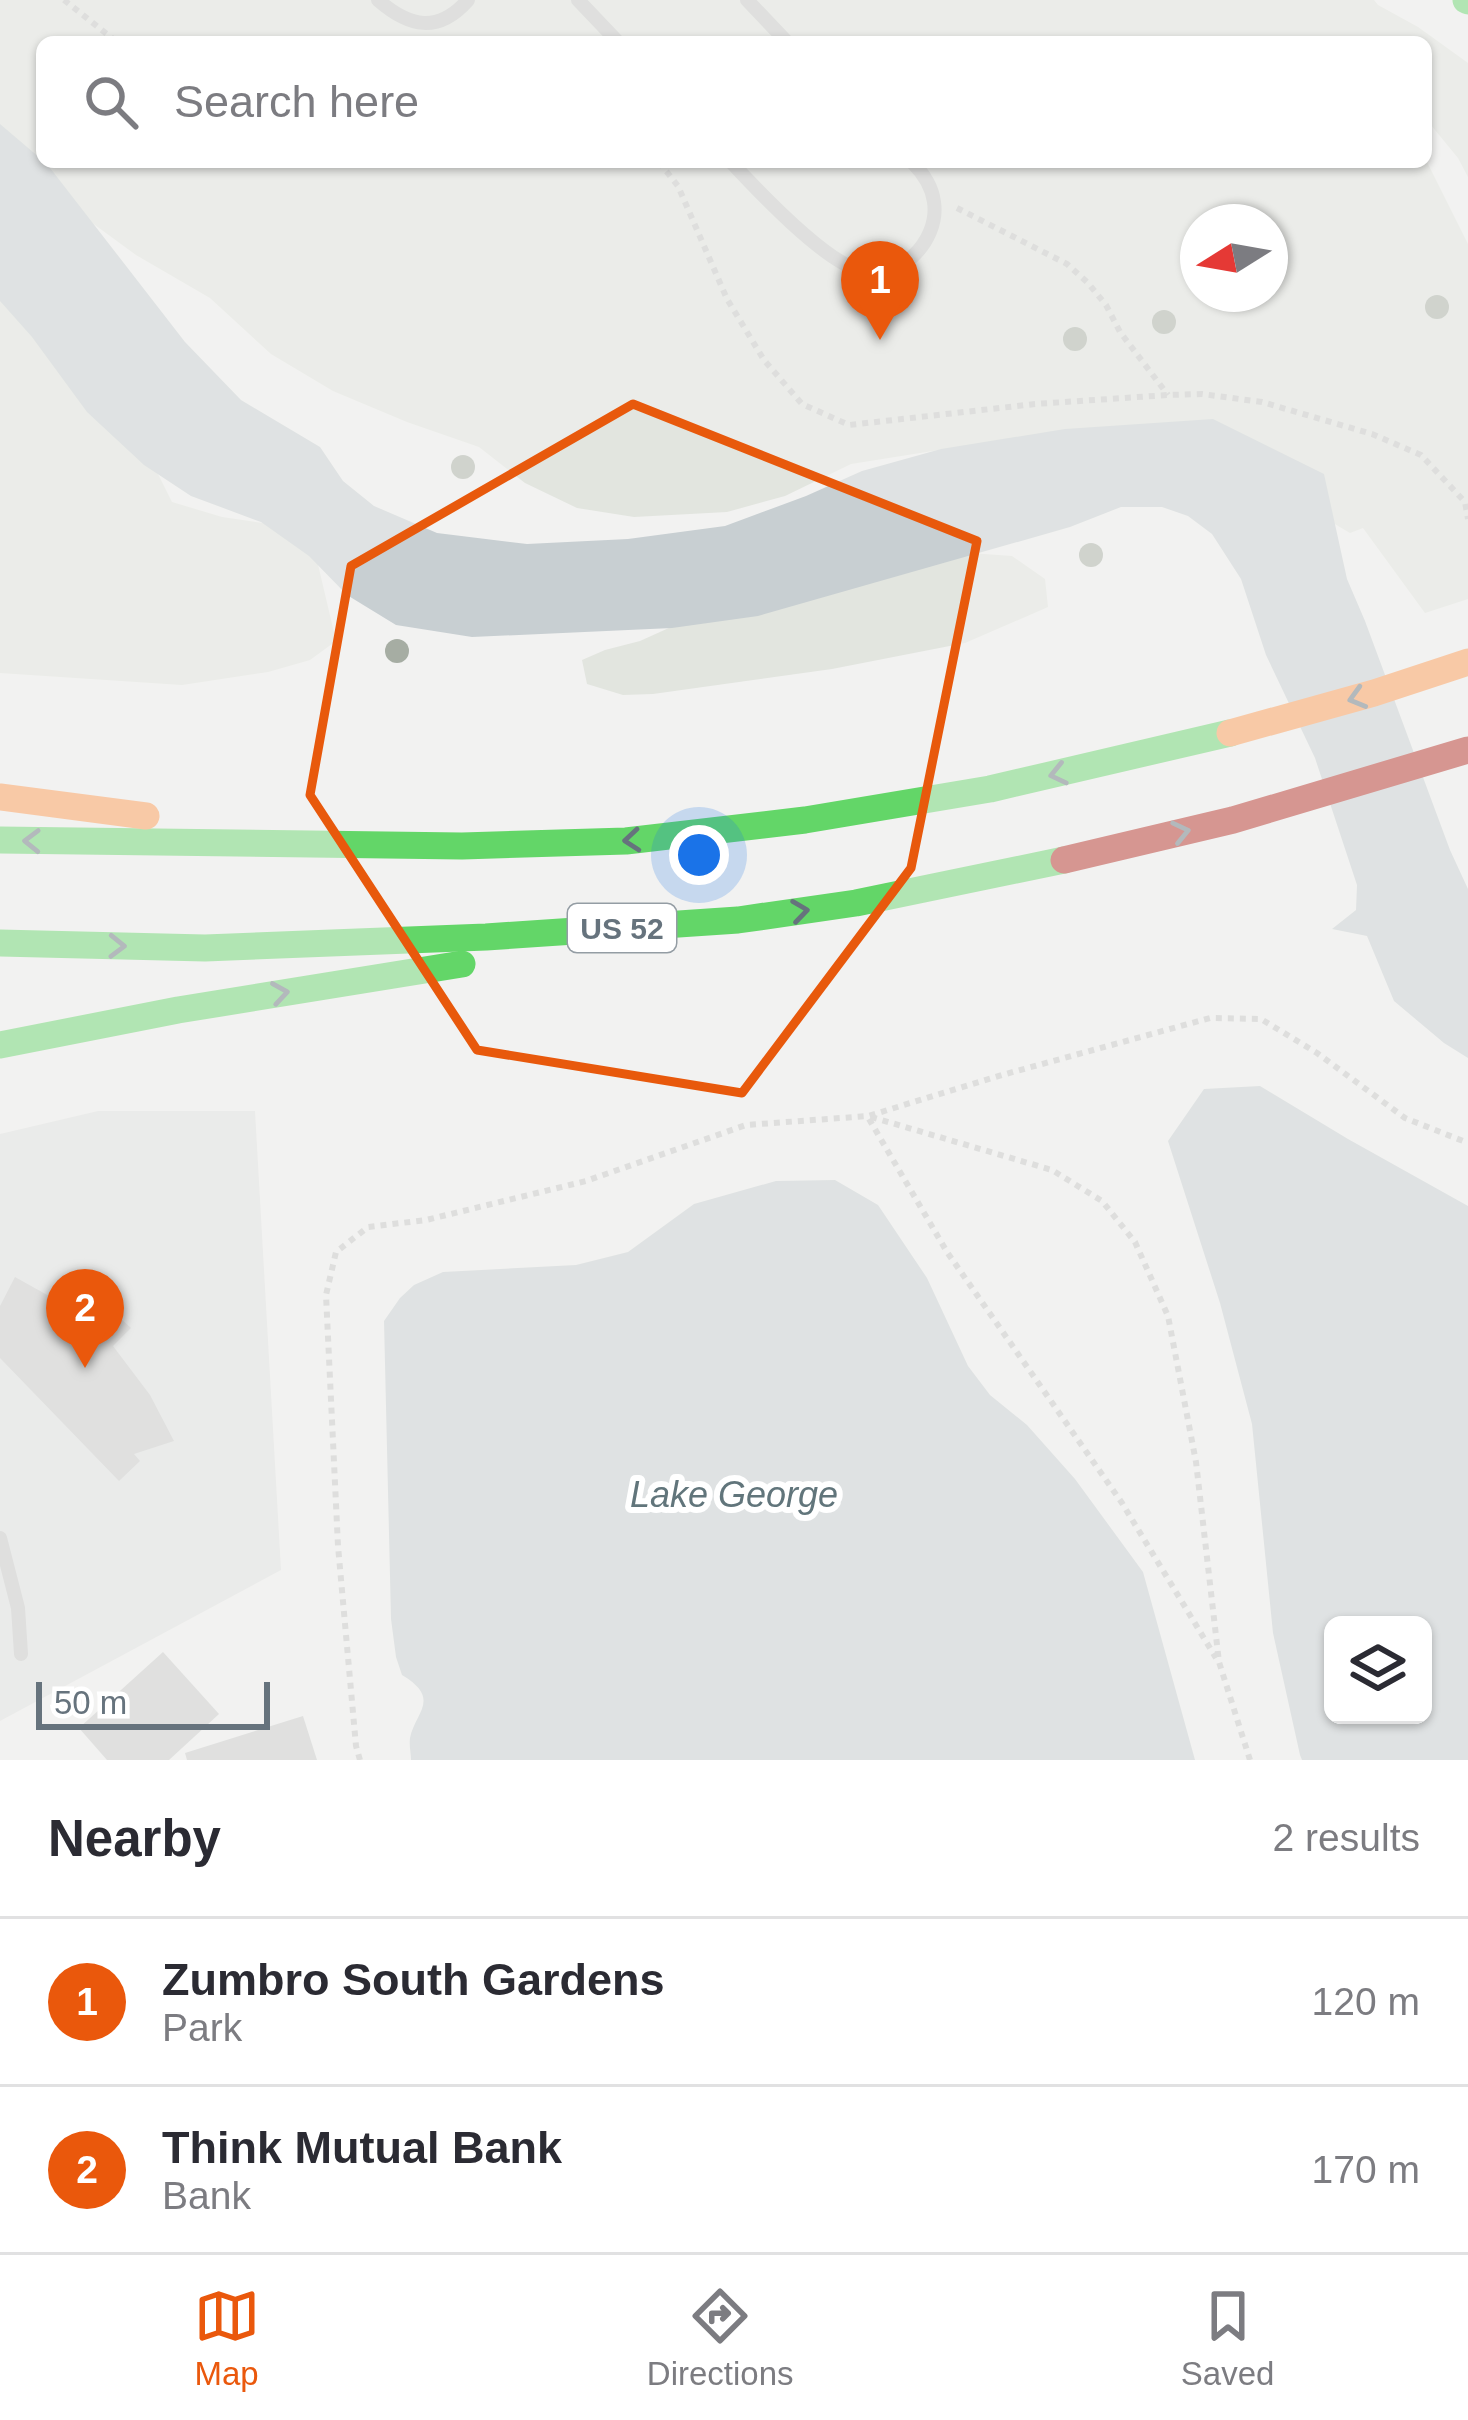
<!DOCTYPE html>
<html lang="en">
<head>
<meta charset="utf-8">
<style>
  :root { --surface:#fff; --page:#f7f7f7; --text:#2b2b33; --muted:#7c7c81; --line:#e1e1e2; --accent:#ea580c }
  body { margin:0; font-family:Arial,sans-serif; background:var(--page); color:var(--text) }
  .controls { position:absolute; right:36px; bottom:36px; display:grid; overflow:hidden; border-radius:18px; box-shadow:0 3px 9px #0004 }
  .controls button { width:108px; height:108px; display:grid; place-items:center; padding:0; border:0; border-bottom:3px solid var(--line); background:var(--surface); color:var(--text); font:60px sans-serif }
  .compass { position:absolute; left:1180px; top:204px; width:108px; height:108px; border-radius:50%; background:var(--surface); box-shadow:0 3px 9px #0004; rotate:259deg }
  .scale { position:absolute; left:36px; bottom:30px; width:234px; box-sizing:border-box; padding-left:12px; border:6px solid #66737d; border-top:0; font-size:33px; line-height:42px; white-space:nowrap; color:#66737d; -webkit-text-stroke:9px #fff; paint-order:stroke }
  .you { position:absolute; left:699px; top:855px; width:42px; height:42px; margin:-30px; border:9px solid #fff; border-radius:50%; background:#1a73e8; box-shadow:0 0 0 18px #1a73e833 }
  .badge { display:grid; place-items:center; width:78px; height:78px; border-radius:50%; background:var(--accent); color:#fff; font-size:39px; font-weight:700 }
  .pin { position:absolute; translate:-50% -99px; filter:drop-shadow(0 3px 6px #0008) }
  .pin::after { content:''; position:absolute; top:63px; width:42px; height:36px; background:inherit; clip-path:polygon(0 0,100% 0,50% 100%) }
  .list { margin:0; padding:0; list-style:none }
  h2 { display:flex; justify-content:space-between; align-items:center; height:156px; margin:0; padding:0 48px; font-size:51px }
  h2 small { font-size:39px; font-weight:400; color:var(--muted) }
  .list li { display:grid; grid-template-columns:78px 1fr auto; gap:36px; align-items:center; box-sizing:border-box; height:168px; padding:0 48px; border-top:3px solid var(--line) }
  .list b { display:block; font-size:45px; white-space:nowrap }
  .list p { margin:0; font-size:39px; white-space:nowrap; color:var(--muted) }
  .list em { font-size:39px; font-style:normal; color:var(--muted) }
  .icon { flex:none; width:66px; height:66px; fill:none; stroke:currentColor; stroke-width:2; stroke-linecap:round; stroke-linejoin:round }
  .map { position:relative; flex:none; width:1468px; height:1760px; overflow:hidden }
  .search { position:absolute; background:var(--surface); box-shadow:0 3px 9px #0004; left:36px; right:36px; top:36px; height:132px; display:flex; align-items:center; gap:30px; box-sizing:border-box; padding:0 42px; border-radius:18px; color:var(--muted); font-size:45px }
  .sheet { height:492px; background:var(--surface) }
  nav { display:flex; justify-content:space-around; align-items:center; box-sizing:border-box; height:168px; border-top:3px solid var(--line); background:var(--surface); font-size:33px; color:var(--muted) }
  nav a { display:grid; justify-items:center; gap:6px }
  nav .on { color:var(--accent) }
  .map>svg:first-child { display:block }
  .built { fill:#e1e2e2 }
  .green { fill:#e2e5df; fill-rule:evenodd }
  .water { fill:#c8cfd2; fill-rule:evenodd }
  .building { fill:#c9cbcb }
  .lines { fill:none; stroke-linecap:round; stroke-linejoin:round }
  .path { stroke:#c5c6c6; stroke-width:6; stroke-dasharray:6 6; stroke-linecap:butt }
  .lane { stroke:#c7c8c8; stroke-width:14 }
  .fast { stroke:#63d668; stroke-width:27 }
  .slow { stroke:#ff974d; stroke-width:27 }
  .jam { stroke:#b3261e; stroke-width:27 }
  .tree { fill:#a6ada3 }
  .oneway { stroke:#66737d }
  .marked { fill:none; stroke:#e8590c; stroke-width:9; stroke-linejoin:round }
  .labels { text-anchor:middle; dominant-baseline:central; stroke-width:12; stroke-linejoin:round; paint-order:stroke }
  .shield { fill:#fff; stroke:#949da4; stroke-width:3 }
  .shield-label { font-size:30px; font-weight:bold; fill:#66737d }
  .water-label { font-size:36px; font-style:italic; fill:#61757b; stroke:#fff }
</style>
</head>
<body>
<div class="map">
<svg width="1468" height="1760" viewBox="0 0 1468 1760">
  <rect width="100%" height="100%" fill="#f2f2f1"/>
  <path class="built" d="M98 1111H255L281 1570 0 1721V1134Z"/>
  <g class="green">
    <path d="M0 0H1374L1378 5 1418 27 1468 63V177L1458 158 1426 119V42H1329L1325 40V42H42V162H1426V160L1468 244V599L1425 613 1363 528 1350 533 1306 507 964 446 851 464 785 496 727 512 634 517 577 508 525 483 479 447 407 422 333 391 271 354 210 298 136 255 54 195 0 135ZM1198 222H1270V294H1198Z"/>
    <path d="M0 282 143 444 172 502 222 517 282 526 316 556 336 641 310 660 268 672 182 685 0 673Z"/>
    <path d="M942 551 1012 556 1045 579 1048 607 965 643 832 669 653 694 623 695 587 684 582 660 605 650 640 641 713 608Z"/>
  </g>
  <g class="water">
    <path d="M0 124 47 164 185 342 241 400 320 447 343 481 374 506 437 533 527 544 628 539 725 526 806 496 862 471 941 449 1065 429 1213 419 1324 474 1347 579 1365 621 1450 850 1468 889V1058L1444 1043 1394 1001 1367 936 1332 929 1356 910 1357 885 1315 758 1266 655 1241 579 1212 534 1188 516 1162 507H1121L1070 527 758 616 672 628 472 637 396 625 347 595 309 556 261 522 191 496 144 465 87 412 32 337 0 301Z"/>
    <path d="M1260 1086 1348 1139 1468 1206V1760H1302L1300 1755 1273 1633 1252 1424 1220 1303 1168 1141 1204 1089ZM1423 1625V1715H1333V1625Z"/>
    <path d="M835 1180 878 1205 927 1278 968 1366 990 1395 1027 1425 1075 1479 1143 1572 1195 1760H411C411 1753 409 1746 410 1738 415 1712 442 1699 402 1675L396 1657 391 1619 384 1321 400 1298 414 1285 443 1272 576 1265 628 1252 694 1204 776 1181Z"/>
  </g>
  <g class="building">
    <path d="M15 1277 58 1301 100 1334 118 1316 131 1328 113 1346 150 1395 174 1441 134 1454 140 1461 119 1481 0 1358V1306Z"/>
    <path d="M163 1652 219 1714 169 1760H107L79 1728Z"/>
    <path d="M303 1716 317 1760H187L185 1753Z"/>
  </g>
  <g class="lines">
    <g class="path">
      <path d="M64 0 117 42"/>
      <path d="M659 162 678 186 727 299 764 360 802 404 849 425 1035 404 1168 395 1202 394 1262 402 1372 434 1421 455 1465 502 1468 519"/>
      <path d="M957 208 1067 264 1088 283 1106 305 1120 332 1168 395"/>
      <path d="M871 1117 1052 1170 1102 1201 1135 1242 1168 1316 1196 1462 1219 1662 1250 1760"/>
      <path d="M869 1119 947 1252 1122 1503 1216 1658"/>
      <path d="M360 1760 356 1746 338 1546 326 1295 336 1252 368 1227 426 1220 586 1181 746 1125 868 1116 1002 1075 1210 1018 1261 1019 1317 1053 1405 1118 1468 1143"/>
    </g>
    <g class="lane">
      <path d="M378 0C409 27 438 34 468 0"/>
      <path d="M578 0 618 42"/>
      <path d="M747 0 787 42"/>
      <path d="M731 162C758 191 821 258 858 270 897 284 940 242 934 202 932 186 923 173 912 162"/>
      <path d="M0 1538 18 1608 21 1654"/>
    </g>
    <g class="fast">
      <path d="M1466 0 1468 1"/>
      <path d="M0 840 462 846 626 841 805 820 990 789 1230 733"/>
      <path d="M0 943 205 948 486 937 738 920 856 903 1064 860"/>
      <path d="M0 1045 178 1010 462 964"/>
    </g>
    <g class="slow">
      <path d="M1230 733 1374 693 1468 662"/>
      <path d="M0 797 146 816"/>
    </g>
    <path class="jam" d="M1064 860 1233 820 1468 750"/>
  </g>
  <g class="tree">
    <circle cx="1437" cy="307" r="12"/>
    <circle cx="1164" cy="322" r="12"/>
    <circle cx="1075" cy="339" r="12"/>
    <circle cx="463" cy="467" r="12"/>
    <circle cx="1091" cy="555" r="12"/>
    <circle cx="397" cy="651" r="12"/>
  </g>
  <defs><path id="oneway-chevron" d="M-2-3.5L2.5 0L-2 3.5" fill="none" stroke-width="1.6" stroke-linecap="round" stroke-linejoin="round" transform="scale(3)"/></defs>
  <g class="oneway">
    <use href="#oneway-chevron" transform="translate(1357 698) rotate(164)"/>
    <use href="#oneway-chevron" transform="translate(1058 774) rotate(167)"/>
    <use href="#oneway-chevron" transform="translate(1181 832) rotate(-13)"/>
    <use href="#oneway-chevron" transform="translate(632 840) rotate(175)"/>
    <use href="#oneway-chevron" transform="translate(32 841) rotate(-179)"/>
    <use href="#oneway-chevron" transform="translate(800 911) rotate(-8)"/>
    <use href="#oneway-chevron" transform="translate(117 946) rotate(1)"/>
    <use href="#oneway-chevron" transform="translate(280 993) rotate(-9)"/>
  </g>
  <path d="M0 0H1468V1760H0ZM633 404 977 541 911 868 742 1093 477 1050 310 795 351 566Z" fill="#f2f2f1" fill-opacity=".55" fill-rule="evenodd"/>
  <path class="marked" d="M633 404 977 541 911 868 742 1093 477 1050 310 795 351 566Z"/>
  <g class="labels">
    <rect class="shield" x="568" y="904" width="108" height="48" rx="9"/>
    <g class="shield-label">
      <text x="622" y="928">US 52</text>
    </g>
    <g class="water-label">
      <text x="734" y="1494">Lake George</text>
    </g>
  </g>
</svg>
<div class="controls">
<button><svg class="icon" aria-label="layers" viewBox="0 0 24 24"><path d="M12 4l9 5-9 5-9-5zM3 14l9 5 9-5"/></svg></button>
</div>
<svg class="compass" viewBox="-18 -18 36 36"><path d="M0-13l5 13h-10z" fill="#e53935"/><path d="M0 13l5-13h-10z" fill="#7c7c81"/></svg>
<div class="scale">50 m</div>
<div class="you"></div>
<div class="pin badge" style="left:880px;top:340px">1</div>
<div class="pin badge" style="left:85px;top:1368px">2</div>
<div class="search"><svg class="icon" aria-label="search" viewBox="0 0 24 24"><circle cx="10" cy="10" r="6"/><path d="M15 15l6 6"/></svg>Search here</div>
</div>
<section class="sheet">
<h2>Nearby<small>2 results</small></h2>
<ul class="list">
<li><span class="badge">1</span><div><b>Zumbro South Gardens</b><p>Park</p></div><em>120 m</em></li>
<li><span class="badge">2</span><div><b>Think Mutual Bank</b><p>Bank</p></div><em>170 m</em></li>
</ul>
</section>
<nav>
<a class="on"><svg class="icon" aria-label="map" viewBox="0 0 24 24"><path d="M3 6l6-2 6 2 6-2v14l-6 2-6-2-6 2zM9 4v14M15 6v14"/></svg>Map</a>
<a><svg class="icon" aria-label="directions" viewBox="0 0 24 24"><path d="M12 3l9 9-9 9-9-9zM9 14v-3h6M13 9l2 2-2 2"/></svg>Directions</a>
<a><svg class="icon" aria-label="saved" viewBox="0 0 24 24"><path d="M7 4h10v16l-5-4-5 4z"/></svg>Saved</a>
</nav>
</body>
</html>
